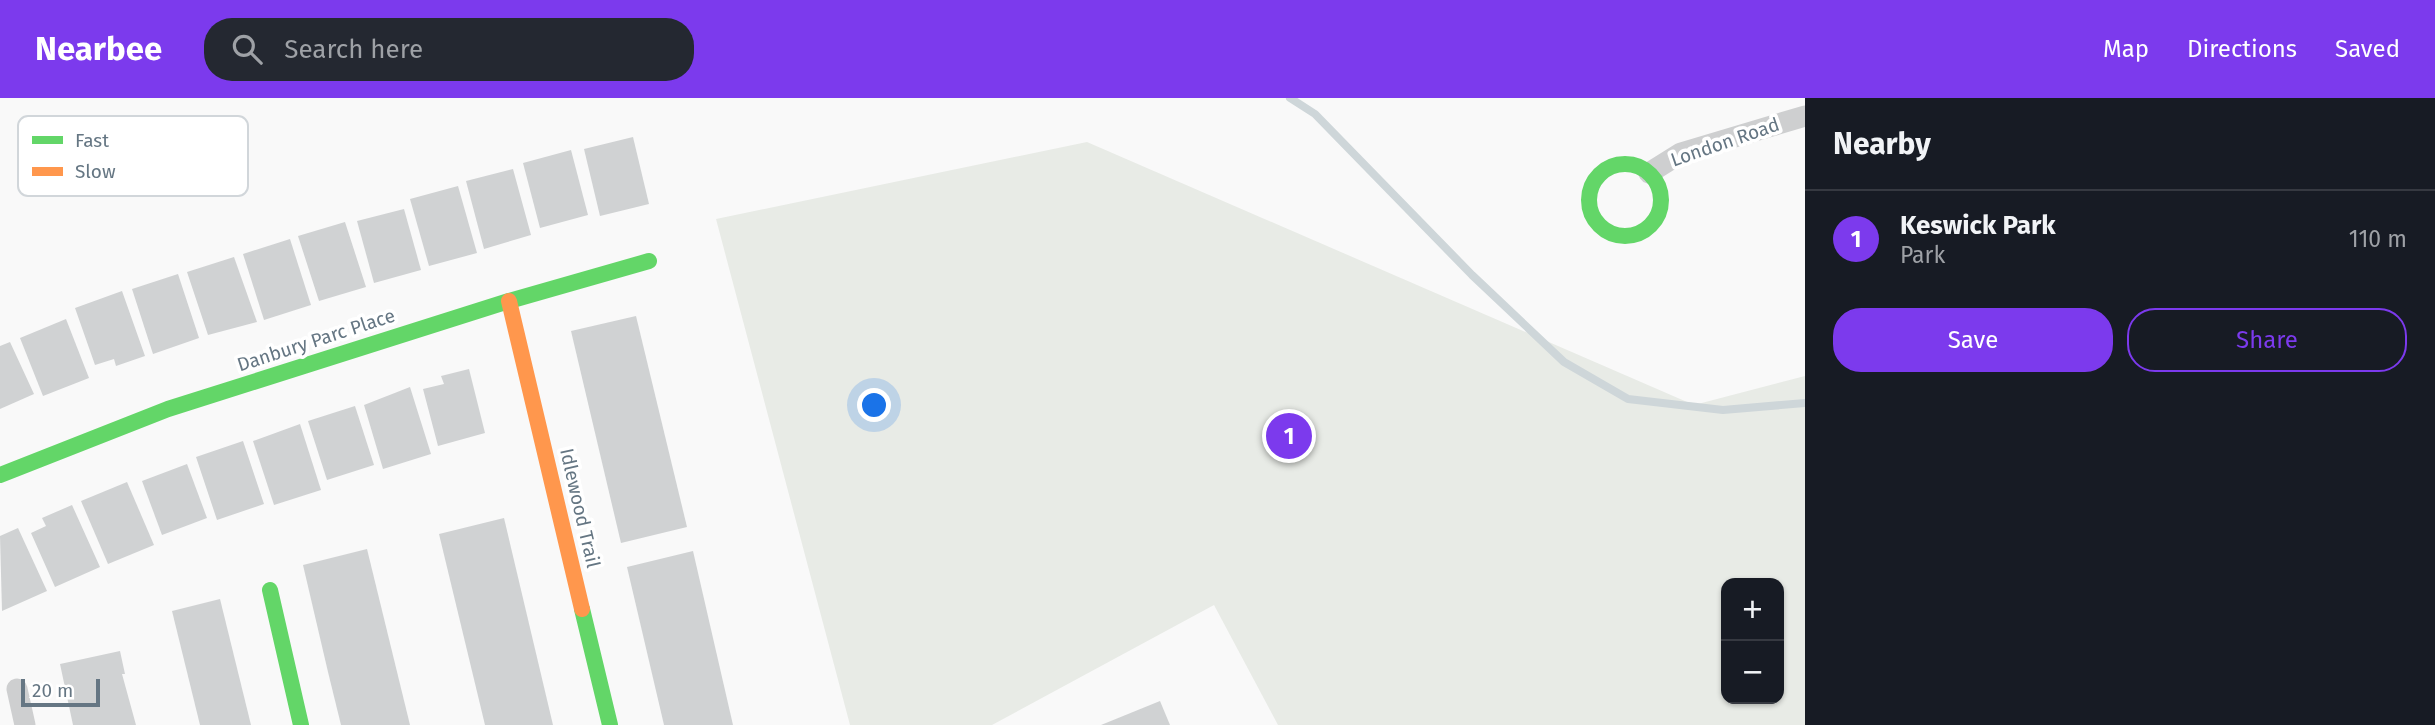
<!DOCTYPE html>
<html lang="en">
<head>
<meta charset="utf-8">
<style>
  :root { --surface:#171b24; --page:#242831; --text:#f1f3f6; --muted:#9ea1a6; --line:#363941; --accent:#7c3aed }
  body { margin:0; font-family:"Fira Sans",sans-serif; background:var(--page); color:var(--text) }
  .controls { position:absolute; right:21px; bottom:21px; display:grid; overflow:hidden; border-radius:14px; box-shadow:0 2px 5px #0004 }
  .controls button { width:63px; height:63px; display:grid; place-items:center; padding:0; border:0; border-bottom:2px solid var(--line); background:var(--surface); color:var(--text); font:35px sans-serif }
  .scale { position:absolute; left:21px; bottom:18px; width:79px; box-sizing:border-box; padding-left:7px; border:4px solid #657683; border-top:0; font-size:19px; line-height:24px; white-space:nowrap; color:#657683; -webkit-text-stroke:5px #fff; paint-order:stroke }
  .you { position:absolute; left:875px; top:308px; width:24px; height:24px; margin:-18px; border:5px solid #fff; border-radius:50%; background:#1a73e8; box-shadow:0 0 0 10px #1a73e833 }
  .badge { display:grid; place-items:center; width:46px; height:46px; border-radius:50%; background:var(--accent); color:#fff; font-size:23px; font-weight:700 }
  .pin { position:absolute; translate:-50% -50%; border:4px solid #fff; box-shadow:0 2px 7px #0006 }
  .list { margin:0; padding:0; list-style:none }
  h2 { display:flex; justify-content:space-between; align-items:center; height:91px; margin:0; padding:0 28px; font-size:30px }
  h2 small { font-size:23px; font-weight:400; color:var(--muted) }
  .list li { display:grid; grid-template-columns:46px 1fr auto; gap:21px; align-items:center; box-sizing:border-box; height:98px; padding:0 28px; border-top:2px solid var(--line) }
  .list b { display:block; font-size:26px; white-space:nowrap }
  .list p { margin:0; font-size:23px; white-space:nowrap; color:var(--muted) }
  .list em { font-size:23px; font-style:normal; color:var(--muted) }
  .actions { display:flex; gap:14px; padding:21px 28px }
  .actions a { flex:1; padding:16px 0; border:2px solid var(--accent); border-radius:28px; text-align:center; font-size:24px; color:var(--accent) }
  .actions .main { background:var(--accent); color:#fff }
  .icon { flex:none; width:38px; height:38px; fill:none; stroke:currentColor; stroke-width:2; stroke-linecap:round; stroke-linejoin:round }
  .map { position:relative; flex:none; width:1805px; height:627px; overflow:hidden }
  header { display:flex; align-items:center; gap:42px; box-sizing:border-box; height:98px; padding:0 35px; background:var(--accent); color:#fff }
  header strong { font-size:33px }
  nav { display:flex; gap:38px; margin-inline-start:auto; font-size:24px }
  .search { width:490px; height:63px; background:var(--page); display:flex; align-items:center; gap:18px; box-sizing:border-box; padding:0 24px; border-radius:28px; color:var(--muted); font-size:26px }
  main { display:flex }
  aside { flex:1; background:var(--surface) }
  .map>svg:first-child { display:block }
  .green { fill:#e8ebe6; fill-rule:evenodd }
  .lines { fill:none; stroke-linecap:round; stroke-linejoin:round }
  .stream { stroke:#ced6d9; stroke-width:8 }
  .building { fill:#d0d2d3 }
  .street { stroke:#cecfd0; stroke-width:21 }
  .fast { stroke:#63d668; stroke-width:16 }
  .slow { stroke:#ff974d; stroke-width:16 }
  .labels { text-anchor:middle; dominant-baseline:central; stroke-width:7; stroke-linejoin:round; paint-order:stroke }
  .street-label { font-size:19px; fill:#657683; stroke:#fff }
  .key { fill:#fff; stroke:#d1d6da; stroke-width:2 }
  .key-label { font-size:19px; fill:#657683 }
</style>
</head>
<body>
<header>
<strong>Nearbee</strong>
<div class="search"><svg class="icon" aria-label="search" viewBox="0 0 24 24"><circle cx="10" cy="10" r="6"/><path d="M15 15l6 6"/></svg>Search here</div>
<nav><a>Map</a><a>Directions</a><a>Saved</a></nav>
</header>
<main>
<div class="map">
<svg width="1805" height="627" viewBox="0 0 1805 627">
  <rect width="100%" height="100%" fill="#f9f9f9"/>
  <path class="green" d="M1087 44 1694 307 1805 278V627H1278L1214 507 992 627H850L716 121ZM1726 485H1779V601H1726Z"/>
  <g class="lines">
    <path class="stream" d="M1290 0 1315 16 1472 177 1564 264 1628 301 1723 312 1805 305"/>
  </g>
  <g class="building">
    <path d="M633 39 649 106 600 118 584 51Z"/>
    <path d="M571 52 588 117 540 130 523 65Z"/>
    <path d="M513 71 531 137 484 151 466 83Z"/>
    <path d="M458 88 477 155 429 168 410 101Z"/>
    <path d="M404 111 421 172 374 185 357 123Z"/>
    <path d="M345 124 366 189 319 203 298 138Z"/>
    <path d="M290 141 311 207 264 222 243 156Z"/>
    <path d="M234 159 257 224 208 237 187 174Z"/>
    <path d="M178 176 199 240 153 256 132 191Z"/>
    <path d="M122 193 145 258 116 268 114 261 95 267 75 210Z"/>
    <path d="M636 218 687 429 621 445 571 233Z"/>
    <path d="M66 221 89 280 43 298 20 240Z"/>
    <path d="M10 244 34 296 0 311V248Z"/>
    <path d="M469 271 485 335 438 348 423 291 444 286 441 278Z"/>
    <path d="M410 289 431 356 383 371 364 307Z"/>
    <path d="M355 308 374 367 327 382 308 323Z"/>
    <path d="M300 326 321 392 274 407 253 343Z"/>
    <path d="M243 343 264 406 217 422 196 359Z"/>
    <path d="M187 366 207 420 162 437 142 383Z"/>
    <path d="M127 384 154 447 108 466 81 403Z"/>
    <path d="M72 407 100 469 55 489 31 435 46 428 42 420Z"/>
    <path d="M504 420 553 627H485L439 436Z"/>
    <path d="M18 430 47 493 2 513 0 438Z"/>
    <path d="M367 451 410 627H341L328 574 303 467Z"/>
    <path d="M693 453 733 627H664L627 469Z"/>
    <path d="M220 501 251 627H200L172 513Z"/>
    <path d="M120 553 125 576H122L136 627H73L60 566Z"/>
    <path d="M1160 603 1170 627H1101Z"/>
  </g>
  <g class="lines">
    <g class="street">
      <path d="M1649 75 1681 55 1805 18"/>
      <path d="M17 591 25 627"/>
    </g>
    <g class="fast">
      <circle cx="1625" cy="102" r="36"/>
      <path d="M0 377 168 311 509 203 649 163"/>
      <path d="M270 492 301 627"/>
      <path d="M582 511 610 627"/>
    </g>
    <path class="slow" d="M509 203 582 511"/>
  </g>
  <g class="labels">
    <g class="street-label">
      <text transform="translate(1725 44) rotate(-19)">London Road</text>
      <text transform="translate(316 242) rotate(-18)">Danbury Parc Place</text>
      <text transform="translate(580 410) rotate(77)">Idlewood Trail</text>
    </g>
  </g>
  <rect x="18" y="18" width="230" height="80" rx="10" class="key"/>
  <rect x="32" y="38" width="31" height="8" fill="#63d668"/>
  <rect x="32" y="69" width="31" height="9" fill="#ff974d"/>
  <g class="key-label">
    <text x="75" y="49">Fast</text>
    <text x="75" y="80">Slow</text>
  </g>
</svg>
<div class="controls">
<button>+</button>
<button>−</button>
</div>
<div class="scale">20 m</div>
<div class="you"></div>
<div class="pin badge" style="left:1289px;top:338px">1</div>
</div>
<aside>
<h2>Nearby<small></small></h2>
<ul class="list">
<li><span class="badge">1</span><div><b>Keswick Park</b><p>Park</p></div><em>110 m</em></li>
</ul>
<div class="actions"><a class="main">Save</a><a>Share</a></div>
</aside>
</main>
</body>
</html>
